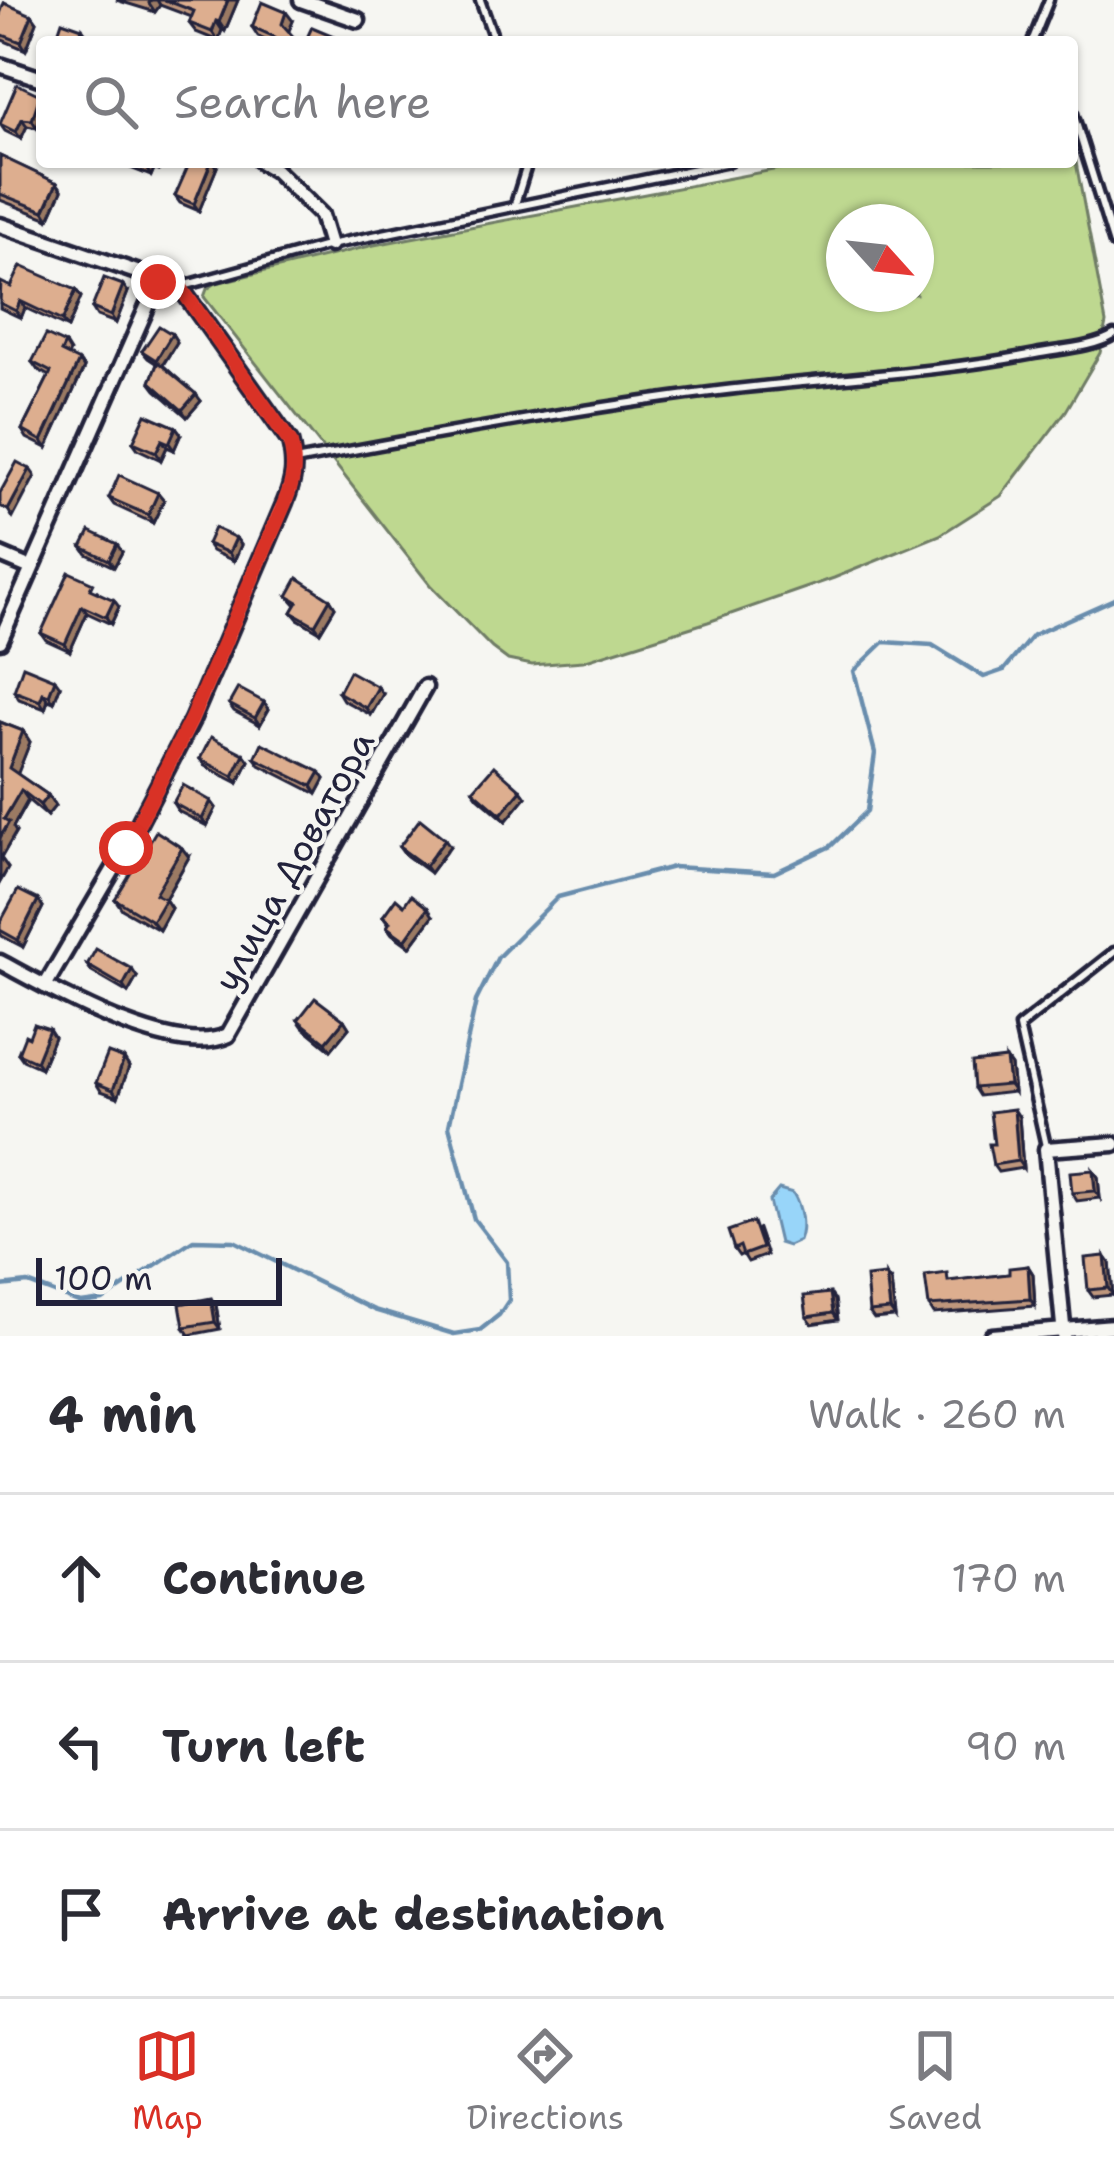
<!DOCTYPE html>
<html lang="en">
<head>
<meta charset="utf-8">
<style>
  :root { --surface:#fff; --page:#f2f2f3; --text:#2b2b33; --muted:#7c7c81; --line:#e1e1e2; --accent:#d93025 }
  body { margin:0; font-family:"Shantell Sans",sans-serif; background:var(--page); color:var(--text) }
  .compass { position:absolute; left:826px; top:204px; width:108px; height:108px; border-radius:50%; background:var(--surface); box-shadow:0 3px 9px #0004; rotate:117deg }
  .scale { position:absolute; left:36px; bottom:30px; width:246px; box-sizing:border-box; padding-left:12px; border:6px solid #22223b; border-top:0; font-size:33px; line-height:42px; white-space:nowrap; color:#22223b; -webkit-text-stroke:9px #f6f6f2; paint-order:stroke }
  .stop { position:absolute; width:36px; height:36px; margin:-27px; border:9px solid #d93025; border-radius:50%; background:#fff }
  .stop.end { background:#d93025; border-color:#fff; box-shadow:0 3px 12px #0008 }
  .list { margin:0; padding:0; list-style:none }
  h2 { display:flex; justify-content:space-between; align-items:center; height:156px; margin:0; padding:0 48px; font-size:51px }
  h2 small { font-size:39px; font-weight:400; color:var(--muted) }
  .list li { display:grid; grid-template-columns:78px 1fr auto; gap:36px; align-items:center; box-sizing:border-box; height:168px; padding:0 48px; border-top:3px solid var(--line) }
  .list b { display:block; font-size:45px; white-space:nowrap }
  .list em { font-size:39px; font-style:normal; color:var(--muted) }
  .icon { flex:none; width:66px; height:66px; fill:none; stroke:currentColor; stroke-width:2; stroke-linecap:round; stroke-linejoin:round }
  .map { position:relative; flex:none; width:1114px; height:1336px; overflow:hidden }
  .search { position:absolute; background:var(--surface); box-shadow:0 3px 9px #0004; left:36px; right:36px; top:36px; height:132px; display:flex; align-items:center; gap:30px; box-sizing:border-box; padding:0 42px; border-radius:12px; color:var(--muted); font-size:45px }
  .sheet { height:660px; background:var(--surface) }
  nav { display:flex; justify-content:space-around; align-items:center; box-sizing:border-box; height:168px; border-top:3px solid var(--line); background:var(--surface); font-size:33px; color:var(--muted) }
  nav a { display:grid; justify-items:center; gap:6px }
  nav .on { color:var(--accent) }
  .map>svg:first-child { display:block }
  .green { fill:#bed890; stroke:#707d66; stroke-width:3; fill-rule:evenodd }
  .water { fill:#98d5f9; stroke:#698dad; stroke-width:3 }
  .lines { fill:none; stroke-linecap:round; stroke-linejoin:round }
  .stream { stroke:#698dad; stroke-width:4.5 }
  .lane-casing { stroke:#22223b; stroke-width:15 }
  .street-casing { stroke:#22223b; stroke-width:21 }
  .lane { stroke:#f6f6f2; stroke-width:6 }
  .street { stroke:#f6f6f2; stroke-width:12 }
  .wall { fill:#be967b; stroke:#22223b; stroke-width:3 }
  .shaded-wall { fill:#9b7a64; stroke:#22223b; stroke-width:3 }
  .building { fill:#ddae8f; stroke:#22223b; stroke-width:3 }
  .route { stroke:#d93025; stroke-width:15 }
  .labels { text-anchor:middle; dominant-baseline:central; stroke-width:9; stroke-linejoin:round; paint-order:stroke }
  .street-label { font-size:36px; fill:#22223b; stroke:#f6f6f2 }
</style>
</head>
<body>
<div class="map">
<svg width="1114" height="1336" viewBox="0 0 1114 1336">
  <rect width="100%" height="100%" fill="#f6f6f2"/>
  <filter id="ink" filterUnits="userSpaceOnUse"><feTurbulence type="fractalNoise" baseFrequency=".00833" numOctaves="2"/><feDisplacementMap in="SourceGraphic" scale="24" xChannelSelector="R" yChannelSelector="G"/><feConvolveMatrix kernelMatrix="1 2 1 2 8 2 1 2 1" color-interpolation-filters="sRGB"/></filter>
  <g filter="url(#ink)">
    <path class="green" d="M1072 141 1106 323 1100 353 1066 411 1001 496 940 535 834 578 708 622 583 661 532 665 508 660 492 648 430 585 204 297 207 289 216 283 374 245 816 162H1072ZM844 222H916V294H844Z"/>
    <path class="water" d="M779 1189 793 1193C801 1206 805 1226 799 1241L788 1246 779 1243 769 1201Z"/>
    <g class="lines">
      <path class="stream" d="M0 1286 28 1283 81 1303 103 1300 193 1240 234 1241 374 1310 454 1334 480 1330 499 1315 509 1300 507 1262 474 1219 449 1126 476 1001 498 957 558 897 673 867 774 873 831 846 867 811 875 753 854 671 884 642 932 645 984 677 1004 670 1033 635 1114 599"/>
      <g class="lane-casing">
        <g id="lane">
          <path d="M480 0 495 42"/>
          <path d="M1032 42 1049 0"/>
          <path d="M1072 110 1114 244"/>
          <path d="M515 204 528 162"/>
          <path d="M183 286 330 245 729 162"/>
          <path d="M295 461C436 434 576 409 718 391 824 378 930 374 1035 354 1060 349 1092 348 1114 335"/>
          <path d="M1046 1146 1019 1027 1114 952"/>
        </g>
      </g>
      <g class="street-casing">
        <g id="street">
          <path d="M301 0 358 20"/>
          <path d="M0 65 42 79"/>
          <path d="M261 162 275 170 321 215 330 245"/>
          <path d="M0 225 180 287 290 442C296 465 294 480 285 502L192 720 126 848 45 986"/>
          <path d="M0 555 31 568"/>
          <path d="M0 641 158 282"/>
          <path d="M0 962C51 989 174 1061 228 1035L425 687"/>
          <path d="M992 1336 1114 1326"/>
          <path d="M1064 1336 1046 1149 1114 1144"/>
        </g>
      </g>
      <use href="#lane" class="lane"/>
      <use href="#street" class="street"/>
    </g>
    <g class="wall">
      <path d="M116 0H238L225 31 222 30 218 41 196 32 189 23 192 17 160 5 155 12Z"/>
      <path d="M0 14 32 15 37 22 26 50 0 39Z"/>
      <path d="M293 21 288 32 272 42 258 36 252 27Z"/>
      <path d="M42 98V112L37 128 27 126 21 139 5 131 0 124Z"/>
      <path d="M0 156 57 183 62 190 49 219 0 200Z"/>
      <path d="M125 162H163L159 171 154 169 151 176 128 167Z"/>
      <path d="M217 167 199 211 180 203 175 196Z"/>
      <path d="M0 284 11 287 76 290 81 297 68 328 25 308 21 318 0 308Z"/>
      <path d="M128 292 116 323 97 316 92 308Z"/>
      <path d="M172 334 177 342 163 365 201 401 187 417 156 390 150 382 157 364 148 358 142 351Z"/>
      <path d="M65 344 70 352 68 356 84 368 47 448 27 438 22 430 49 376 37 369 32 362Z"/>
      <path d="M176 427 181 434 174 450 167 447 161 460 138 449 133 442Z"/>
      <path d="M158 493 164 500 153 523 114 505 109 498Z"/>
      <path d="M236 538 241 545 234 561 212 551 207 544Z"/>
      <path d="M82 547 122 552 114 567 87 554Z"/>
      <path d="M98 590 97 592 119 607 111 624 87 613 70 651 46 640 41 633Z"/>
      <path d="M288 596 330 599 335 607 320 632 298 619 292 612 296 605Z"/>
      <path d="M60 686 54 702 48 700 45 709 19 699 14 691Z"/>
      <path d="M338 692 383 694 371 715 343 700Z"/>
      <path d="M264 702 269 709 260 725 234 711 229 704Z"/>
      <path d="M0 722 23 731 30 742 17 774 48 795 55 806 47 816 28 800 13 827 16 832 1 858 8 868 0 882Z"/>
      <path d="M244 754 249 761 238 783 205 766 200 759Z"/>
      <path d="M255 758 320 772 325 779 317 794 260 765Z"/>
      <path d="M473 790H521L526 797 506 821 478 797Z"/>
      <path d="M211 801 216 808 207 826 178 811 173 803Z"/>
      <path d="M450 846 430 873 404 854 399 847Z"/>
      <path d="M189 857 165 899 171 908 159 930 122 909 115 899Z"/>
      <path d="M38 900 43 907 23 947 2 936 0 933V923Z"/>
      <path d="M404 905 433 916 410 947 392 934 387 927 389 924 383 916Z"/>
      <path d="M87 965 137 977 128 993 92 972Z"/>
      <path d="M298 1020H344L349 1028 331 1050 303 1027Z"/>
      <path d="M49 1029 54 1037 41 1068 23 1060 18 1053 29 1037Z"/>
      <path d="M124 1059 129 1067 118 1097 101 1091 96 1083Z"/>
      <path d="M1006 1059 1011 1066 1014 1092 979 1096 974 1088Z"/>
      <path d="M1019 1117 1023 1168 998 1172 993 1165 994 1144Z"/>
      <path d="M1093 1170 1098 1177 1100 1198 1077 1201 1072 1193Z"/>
      <path d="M758 1229 767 1255 748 1262 743 1254 739 1256 734 1249Z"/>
      <path d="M1105 1256 1110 1263 1113 1295 1093 1297 1088 1290Z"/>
      <path d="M1028 1266 1033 1274 1035 1306 934 1314 929 1306 952 1281 1009 1274Z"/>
      <path d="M891 1282 895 1317 874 1319 869 1312Z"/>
      <path d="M835 1300 838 1320 812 1324 807 1317Z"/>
      <path d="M216 1305 220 1329 189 1335 184 1327Z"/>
    </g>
    <g class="shaded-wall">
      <path d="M151 0H157L160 5 155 12 149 3Z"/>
      <path d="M228 0H238L225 31 219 22Z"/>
      <path d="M286 12 293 21 288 33 282 24Z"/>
      <path d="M32 15 37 22 26 50 21 42Z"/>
      <path d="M216 21 222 30 218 41 212 32Z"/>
      <path d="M82 28 87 35 85 42H77Z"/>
      <path d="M40 95 42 98V112L37 128 32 120Z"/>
      <path d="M22 119 27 126 21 139 16 132Z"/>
      <path d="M148 162 154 169 151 176 146 168Z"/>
      <path d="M211 162H214L217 167 199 211 194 204Z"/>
      <path d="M57 183 62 190 49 219 44 211Z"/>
      <path d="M123 285 128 292 116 323 111 316Z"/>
      <path d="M76 290 81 297 68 328 62 321Z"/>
      <path d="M20 301 25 308 21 318 16 311Z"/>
      <path d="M172 334 177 342 161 367 156 360Z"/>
      <path d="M79 361 84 368 47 448 42 441Z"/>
      <path d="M196 394 201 401 187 417 182 410Z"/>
      <path d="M176 427 181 434 174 450 169 443Z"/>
      <path d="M162 440 167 447 161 460 156 452Z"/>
      <path d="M30 469 35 476 13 518 8 510Z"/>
      <path d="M158 493 164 500 153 523 148 515Z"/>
      <path d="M236 538 241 545 234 561 229 553Z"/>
      <path d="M117 544 122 552 114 567 109 560Z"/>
      <path d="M330 599 335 607 320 632 315 625Z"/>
      <path d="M114 600 119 607 111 624 106 617Z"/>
      <path d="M82 606 87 613 70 651 65 644Z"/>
      <path d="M55 679 60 686 54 702 49 695Z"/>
      <path d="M378 687 383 694 371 715 366 708Z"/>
      <path d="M43 693 48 700 45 709 40 701Z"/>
      <path d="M264 702 269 709 260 725 255 718Z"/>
      <path d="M23 731 30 742 16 778 9 768Z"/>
      <path d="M244 754 249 761 238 783 233 776Z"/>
      <path d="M320 772 325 779 317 794 312 786Z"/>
      <path d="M21 790 28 800 13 827 16 832 1 858 8 868 0 882V838L4 819Z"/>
      <path d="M521 790 526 797 506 821 501 814Z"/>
      <path d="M48 795 55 806 47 816 40 805Z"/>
      <path d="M211 801 216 808 207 826 202 819Z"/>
      <path d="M445 839 450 846 430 873 425 866Z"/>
      <path d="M182 848 189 857 165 899 171 908 159 930 152 921 155 894Z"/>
      <path d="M38 900 43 907 23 947 18 940Z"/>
      <path d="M428 908 433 916 410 947 405 940Z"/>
      <path d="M132 969 137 977 128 993 123 986Z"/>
      <path d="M344 1020 349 1028 331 1050 326 1042Z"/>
      <path d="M49 1029 54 1037 41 1068 36 1061Z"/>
      <path d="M124 1059 129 1067 118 1097 113 1090Z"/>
      <path d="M1006 1059 1011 1066 1014 1092 1009 1085Z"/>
      <path d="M1014 1109 1019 1117 1023 1168 1018 1161Z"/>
      <path d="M1093 1170 1098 1177 1100 1198 1095 1191Z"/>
      <path d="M1105 1256 1110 1263 1113 1295 1108 1288Z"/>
      <path d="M1028 1266 1033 1274 1035 1306 1030 1299Z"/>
      <path d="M886 1275 891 1282 895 1317 890 1310Z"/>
      <path d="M830 1293 835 1300 838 1320 833 1313Z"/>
      <path d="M211 1298 216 1305 220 1329 215 1322Z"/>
    </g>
    <g class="building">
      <path d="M165 0H228L219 22 216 21 212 32 189 23 194 11Z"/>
      <path d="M262 2 286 12 282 24 298 42H273L275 37 252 27Z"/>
      <path d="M4 3 32 15 21 42 0 34V14Z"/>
      <path d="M62 21 82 28 77 42H55Z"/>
      <path d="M312 27 348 42H305Z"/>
      <path d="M17 84 40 95 32 120 22 119 16 132 0 124Z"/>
      <path d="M0 156 57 183 44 211 0 194Z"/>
      <path d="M129 162H148L146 168Z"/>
      <path d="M190 162H211L194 204 175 196Z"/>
      <path d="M21 266 76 290 62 321 20 301 16 311 0 303 1 282 11 287Z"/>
      <path d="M104 278 123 285 111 316 92 308Z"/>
      <path d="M159 326 172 334 156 360 142 351Z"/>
      <path d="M46 335 65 344 61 352 79 361 42 441 22 430 51 372 32 362Z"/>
      <path d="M158 362 196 394 182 410 150 382Z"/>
      <path d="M146 414 176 427 169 443 162 440 156 452 133 442Z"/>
      <path d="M17 462 30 469 8 510 0 506V493Z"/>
      <path d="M119 475 158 493 148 515 109 498Z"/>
      <path d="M214 528 236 538 229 553 207 544Z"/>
      <path d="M90 531 117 544 109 560 82 547Z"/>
      <path d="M69 572 93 583 90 589 114 600 106 617 82 606 65 644 41 633Z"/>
      <path d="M298 578 330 599 315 625 292 612 298 602 288 596Z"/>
      <path d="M23 666 55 679 49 695 43 693 40 701 14 691Z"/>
      <path d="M349 671 378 687 366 708 338 692Z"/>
      <path d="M238 688 264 702 255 718 229 704Z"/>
      <path d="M0 722 23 731 9 768 48 795 40 805 21 790 4 819 9 822 0 838Z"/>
      <path d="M211 737 244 754 233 776 200 759Z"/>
      <path d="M262 743 320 772 312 786 255 758Z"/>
      <path d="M494 766 521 790 501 814 473 790Z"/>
      <path d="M183 785 211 801 202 819 173 803Z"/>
      <path d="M420 819 445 839 425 866 399 847Z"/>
      <path d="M156 831 182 848 155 894 165 899 152 921 115 899Z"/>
      <path d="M18 890 38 900 18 940 0 930V923Z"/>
      <path d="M411 895 428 908 405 940 387 927 390 922 383 916 396 898 404 905Z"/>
      <path d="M96 949 132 969 123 986 87 965Z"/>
      <path d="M315 998 344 1020 326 1042 298 1020Z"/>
      <path d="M34 1024 49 1029 36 1061 18 1053 25 1035 29 1037Z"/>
      <path d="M108 1053 124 1059 113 1090 96 1083Z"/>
      <path d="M1006 1059 1009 1085 974 1088 972 1063Z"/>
      <path d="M1014 1109 1018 1161 993 1165 989 1144H994L990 1112Z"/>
      <path d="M1093 1170 1095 1191 1072 1193 1070 1172Z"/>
      <path d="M753 1222 762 1248 743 1255 740 1246 734 1249 728 1231Z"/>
      <path d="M1105 1256 1108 1288 1088 1290 1085 1258Z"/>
      <path d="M1028 1266 1030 1299 929 1306 925 1276 947 1273 948 1281 1009 1274V1268Z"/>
      <path d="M886 1275 890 1310 869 1312 866 1277Z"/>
      <path d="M830 1293 833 1313 807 1317 804 1296Z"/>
      <path d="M211 1298 215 1322 184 1327 180 1304Z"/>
    </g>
  </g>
  <g class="lines" filter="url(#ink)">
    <path class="route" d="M126 848 191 720 285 502C294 480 296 465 290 442L180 287 158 282"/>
  </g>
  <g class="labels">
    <g class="street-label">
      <text transform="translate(294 861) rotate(-61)">улица Доватора</text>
    </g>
  </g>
</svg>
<svg class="compass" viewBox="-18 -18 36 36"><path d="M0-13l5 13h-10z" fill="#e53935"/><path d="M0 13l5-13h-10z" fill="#7c7c81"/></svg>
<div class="scale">100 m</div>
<div class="stop" style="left:126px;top:848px"></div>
<div class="stop end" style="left:158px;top:282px"></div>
<div class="search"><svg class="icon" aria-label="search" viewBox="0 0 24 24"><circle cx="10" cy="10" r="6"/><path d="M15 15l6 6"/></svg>Search here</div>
</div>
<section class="sheet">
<h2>4 min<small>Walk · 260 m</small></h2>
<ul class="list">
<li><svg class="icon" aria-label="ahead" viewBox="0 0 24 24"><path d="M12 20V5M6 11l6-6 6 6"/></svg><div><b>Continue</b></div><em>170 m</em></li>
<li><svg class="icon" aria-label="left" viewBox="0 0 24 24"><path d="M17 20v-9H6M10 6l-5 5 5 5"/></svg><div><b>Turn left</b></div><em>90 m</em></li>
<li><svg class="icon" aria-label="arrive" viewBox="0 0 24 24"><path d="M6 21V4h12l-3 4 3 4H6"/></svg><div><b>Arrive at destination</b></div></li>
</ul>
</section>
<nav>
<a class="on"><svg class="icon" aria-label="map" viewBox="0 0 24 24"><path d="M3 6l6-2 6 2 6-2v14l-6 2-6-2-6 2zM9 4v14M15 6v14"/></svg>Map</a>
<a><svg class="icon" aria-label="directions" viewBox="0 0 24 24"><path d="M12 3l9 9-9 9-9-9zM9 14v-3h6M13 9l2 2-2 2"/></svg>Directions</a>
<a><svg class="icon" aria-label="saved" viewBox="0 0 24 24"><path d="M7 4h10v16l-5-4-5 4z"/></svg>Saved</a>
</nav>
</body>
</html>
